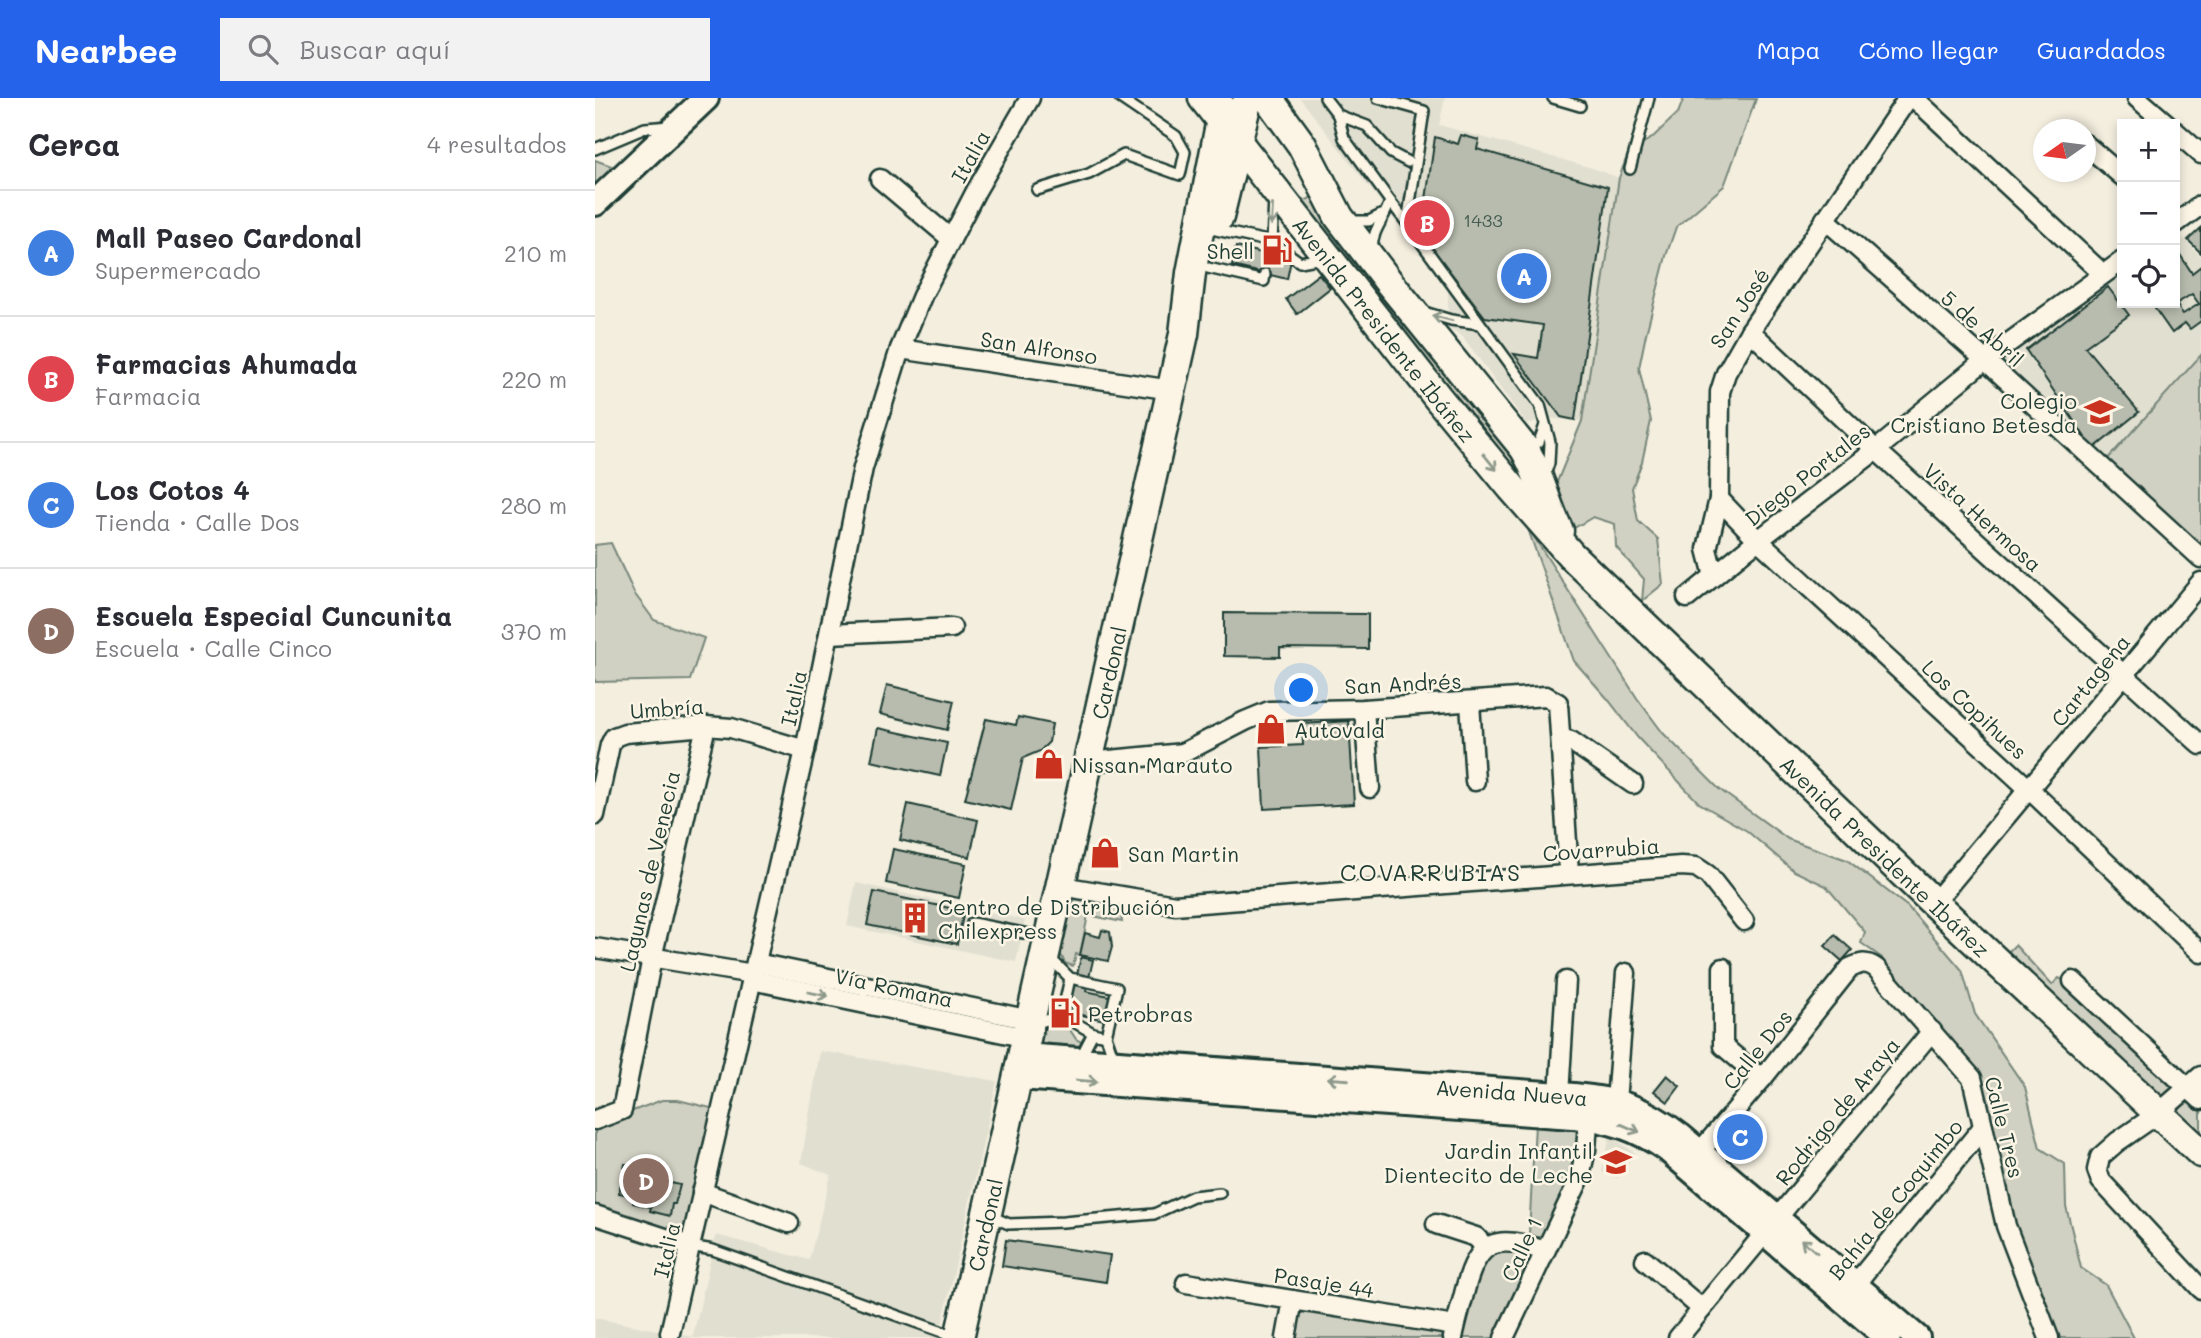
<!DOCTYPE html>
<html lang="es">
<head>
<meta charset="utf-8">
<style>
  :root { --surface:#fff; --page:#f2f2f3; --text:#2b2b33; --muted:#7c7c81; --line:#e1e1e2; --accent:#2563eb }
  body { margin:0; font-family:Mali,sans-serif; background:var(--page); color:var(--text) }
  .controls { position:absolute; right:21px; top:21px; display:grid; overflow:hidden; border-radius:0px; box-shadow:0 4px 10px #0003 }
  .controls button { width:63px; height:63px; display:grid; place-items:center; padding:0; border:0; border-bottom:2px solid var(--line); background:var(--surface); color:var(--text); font:35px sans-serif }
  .compass { position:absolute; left:1438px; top:21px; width:63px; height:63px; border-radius:50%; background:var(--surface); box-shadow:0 4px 10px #0003; rotate:256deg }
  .you { position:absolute; left:707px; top:593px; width:24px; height:24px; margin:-18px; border:5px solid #fff; border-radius:50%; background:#1a73e8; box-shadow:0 0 0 10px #1a73e833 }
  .badge { display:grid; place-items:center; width:46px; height:46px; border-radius:50%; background:var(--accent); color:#fff; font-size:23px; font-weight:700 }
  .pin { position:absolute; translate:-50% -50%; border:4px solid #fff; box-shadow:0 2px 7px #0006 }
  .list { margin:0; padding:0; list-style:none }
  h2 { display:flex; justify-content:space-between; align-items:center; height:91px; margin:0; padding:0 28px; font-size:30px }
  h2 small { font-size:23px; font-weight:400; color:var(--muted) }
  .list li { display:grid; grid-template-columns:46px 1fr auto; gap:21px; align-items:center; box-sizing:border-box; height:126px; padding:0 28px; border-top:2px solid var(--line) }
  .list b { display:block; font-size:26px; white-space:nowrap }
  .list p { margin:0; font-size:23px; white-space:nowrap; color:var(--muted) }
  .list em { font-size:23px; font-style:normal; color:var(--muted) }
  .icon { flex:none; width:38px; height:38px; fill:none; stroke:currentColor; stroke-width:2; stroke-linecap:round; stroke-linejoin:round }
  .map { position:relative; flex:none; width:1606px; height:1240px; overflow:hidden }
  header { display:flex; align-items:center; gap:42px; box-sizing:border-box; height:98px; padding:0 35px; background:var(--accent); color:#fff }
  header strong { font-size:33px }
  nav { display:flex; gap:38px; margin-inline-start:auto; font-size:24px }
  .search { width:490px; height:63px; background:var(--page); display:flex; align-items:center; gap:18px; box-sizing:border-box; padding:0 24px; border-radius:0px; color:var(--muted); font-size:26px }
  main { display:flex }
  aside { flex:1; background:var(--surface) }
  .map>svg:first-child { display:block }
  .built { fill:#e1dfd0 }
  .green { fill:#d0d1c2; stroke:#78877b; stroke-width:2 }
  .building { fill:#b8bcae; stroke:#1f3d34; stroke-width:2; fill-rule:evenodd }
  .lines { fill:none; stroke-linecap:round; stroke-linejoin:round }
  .lane-casing { stroke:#1f3d34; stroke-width:14 }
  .street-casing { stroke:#1f3d34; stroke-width:23 }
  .secondary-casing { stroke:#1f3d34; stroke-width:30 }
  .primary-casing { stroke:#1f3d34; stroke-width:33 }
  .lane { stroke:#fcf5e5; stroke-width:9 }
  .street { stroke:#fcf5e5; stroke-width:18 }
  .secondary { stroke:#fcf5e5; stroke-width:24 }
  .primary { stroke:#fcf5e5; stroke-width:28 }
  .oneway { stroke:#8e998c }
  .labels { text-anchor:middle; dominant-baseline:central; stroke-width:5; stroke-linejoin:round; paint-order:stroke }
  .number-label { font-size:18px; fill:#455d52 }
  .street-label { font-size:21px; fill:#1f3d34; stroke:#fcf5e5 }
  .poi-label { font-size:21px; fill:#1f3d34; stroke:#fcf5e5; text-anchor:start }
  .neighbourhood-label { font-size:23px; letter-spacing:2px; fill:#1f3d34; stroke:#fcf5e5 }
</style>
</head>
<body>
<header>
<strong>Nearbee</strong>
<div class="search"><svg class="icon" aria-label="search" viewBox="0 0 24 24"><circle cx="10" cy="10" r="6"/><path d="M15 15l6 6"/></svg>Buscar aquí</div>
<nav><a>Mapa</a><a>Cómo llegar</a><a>Guardados</a></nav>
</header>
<main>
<aside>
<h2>Cerca<small>4 resultados</small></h2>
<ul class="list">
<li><span class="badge" style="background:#3f7fe0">A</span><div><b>Mall Paseo Cardonal</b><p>Supermercado</p></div><em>210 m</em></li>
<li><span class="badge" style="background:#e0444e">B</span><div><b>Farmacias Ahumada</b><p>Farmacia</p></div><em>220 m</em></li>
<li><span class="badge" style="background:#3f7fe0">C</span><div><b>Los Cotos 4</b><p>Tienda · Calle Dos</p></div><em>280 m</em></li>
<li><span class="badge" style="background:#8d6e63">D</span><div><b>Escuela Especial Cuncunita</b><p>Escuela · Calle Cinco</p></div><em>370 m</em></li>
</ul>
</aside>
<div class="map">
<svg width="1606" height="1240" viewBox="0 0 1606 1240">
  <rect width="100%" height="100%" fill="#f3eede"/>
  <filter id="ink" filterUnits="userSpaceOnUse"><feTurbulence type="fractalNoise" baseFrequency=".0143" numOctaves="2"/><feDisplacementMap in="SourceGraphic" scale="14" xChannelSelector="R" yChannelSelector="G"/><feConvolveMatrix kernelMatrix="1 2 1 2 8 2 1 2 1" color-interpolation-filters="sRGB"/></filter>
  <g filter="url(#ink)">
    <g class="built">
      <path d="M705 0H850L844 27 997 70 1024 80 987 323 952 320 932 326 868 239 853 229V191Z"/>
      <path d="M1580 131 1606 159V257L1510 364 1400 264 1527 169V205H1580Z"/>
      <path d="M261 785 430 822 421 864 252 828Z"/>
      <path d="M225 953 402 983 344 1240H0V1220L98 1239 121 1137 214 1162 236 1077 206 1065Z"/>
      <path d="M1015 1038 1040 1055 1022 1080 1007 1074Z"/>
    </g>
    <g class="green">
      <path d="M1089 0 1161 1 1129 88 1081 129 1071 158 1051 236 1044 270 1056 323 1047 364 1037 390 1043 423 1063 441 1068 486 1047 503 1049 481 1021 449 1020 426 998 419 979 430 963 398 962 384 987 323 1024 80 1034 53 1057 40 1083 15Z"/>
      <path d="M0 62 19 69 0 87Z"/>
      <path d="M722 92 766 171 761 180 706 104 714 101Z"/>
      <path d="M776 180 934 376 929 388 770 186Z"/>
      <path d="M1606 257V449L1510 364Z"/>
      <path d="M932 428 1042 600 1068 635 1124 691 1193 741 1252 762 1313 809 1367 872 1380 916 1430 989 1445 1050 1470 1066 1471 1108 1486 1170 1511 1187 1539 1240H1461L1424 1140 1382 981 1286 864 1287 860 1266 845 1270 834 1231 788 1199 773 1152 733 1104 705 1043 640 1012 600 979 563Z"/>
      <path d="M16 445 39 495 59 522 109 540 95 582 0 584V447Z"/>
      <path d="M480 801 525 808 527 824 493 817 485 857 481 856 478 868 470 865 465 855 475 806Z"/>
      <path d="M1420 847 1457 887 1464 880 1474 885 1576 984 1578 993 1573 999 1565 1001 1411 856Z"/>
      <path d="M460 926 473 929 481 941 488 945 483 954 447 949 446 939 448 932Z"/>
      <path d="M67 1002H83L120 1011 91 1139 0 1109V1027Z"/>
      <path d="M1597 1004 1606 1009V1041L1583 1017 1586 1007Z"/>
      <path d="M940 1026 977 1029 982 1031C994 1062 964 1108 952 1136L946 1141 934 1136Z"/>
      <path d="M896 1151 938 1156V1163L902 1240H861L878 1171Z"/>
      <path d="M703 1209 847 1233 848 1240H696Z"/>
    </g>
    <g class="building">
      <path d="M866 37 884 42 882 51 1013 89 980 322 966 319 919 256 943 260 948 227 890 219 826 136 840 39 863 46Z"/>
      <path d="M1606 130V155L1593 142Z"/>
      <path d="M641 149 696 162 692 181 637 168Z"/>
      <path d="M1580 149 1597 175 1606 168V223L1595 231 1590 225 1577 235 1556 205H1580ZM1597 196 1604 206 1588 216 1581 206Z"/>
      <path d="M724 176 735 190 702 216 691 201Z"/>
      <path d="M1513 189 1534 217 1490 249 1544 314 1498 351 1431 252Z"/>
      <path d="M629 515 773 516V551L685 550V559L629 558Z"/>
      <path d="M292 587 359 603 352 632 285 616Z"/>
      <path d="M423 619 457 626 454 644 445 653 428 660 416 712 370 701 391 621 421 627Z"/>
      <path d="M754 623 759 706 669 711 666 649 708 647 707 626Z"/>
      <path d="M283 630 352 645 345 678 276 663Z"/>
      <path d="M313 706 383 722 375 759 305 742Z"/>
      <path d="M298 751 371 766 364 800 291 785Z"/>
      <path d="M279 794 369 813 362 846 272 827Z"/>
      <path d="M507 832 515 834 517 849 513 863 485 857 490 835 505 839Z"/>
      <path d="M1240 837 1257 852 1247 863 1230 848Z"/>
      <path d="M486 859 498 862 491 893 519 899 514 923 464 912 470 888 479 890Z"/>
      <path d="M1072 977 1085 988 1073 1004 1059 993Z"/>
      <path d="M1148 1029 1154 1034 1145 1046 1142 1043 1138 1049 1134 1046Z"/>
      <path d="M30 1066 73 1076 71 1084 85 1087 80 1106H77L75 1118 55 1113 56 1109 38 1105 39 1098 24 1095Z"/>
      <path d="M411 1142 515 1157 511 1184 407 1168Z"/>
    </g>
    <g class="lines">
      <g class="lane-casing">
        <g id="lane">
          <path d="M730 0 743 17 749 40 795 103C790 121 777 131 777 152"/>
          <path d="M783 0 829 13 812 125 795 103"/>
          <path d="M958 0 985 8"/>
          <path d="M743 17 772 28 796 55 813 64"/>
          <path d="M0 51 50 30 75 28"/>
          <path d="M1035 71 1054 0"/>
          <path d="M442 92 494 76 529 57 585 77 590 54 581 38 525 0"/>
          <path d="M756 123H774L786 117"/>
          <path d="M812 125 945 307 955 344 954 365 950 377"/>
          <path d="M621 132 677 144 705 164 727 160"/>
          <path d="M674 156 677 144 679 100"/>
          <path d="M613 170 669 183 670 176"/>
          <path d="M829 214 856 222 885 226"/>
          <path d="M933 350 944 344 950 327"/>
          <path d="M377 825 449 839"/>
          <path d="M455 860 475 880 522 890 511 938 519 961"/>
          <path d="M467 917 475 880"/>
          <path d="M439 926 467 917 498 935 511 938"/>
          <path d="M486 958 498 935"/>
          <path d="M395 1118 414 1126 468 1124 559 1116 598 1098 625 1095"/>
          <path d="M95 1148 118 1152 362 1239"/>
        </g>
      </g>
      <g class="street-casing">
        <g id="street">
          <path d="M1319 0 1508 176"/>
          <path d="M1542 0 1572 26"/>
          <path d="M1580 33 1606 56"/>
          <path d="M1490 46 1527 78"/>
          <path d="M285 81 356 141"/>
          <path d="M1230 121 1390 262 1606 460"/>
          <path d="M1580 126 1606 107"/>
          <path d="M1155 233 1281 352 1606 647"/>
          <path d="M305 251 577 292"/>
          <path d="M1124 401 1163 442 1435 692 1606 855"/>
          <path d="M1119 478 1112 451 1124 401 1125 294 1131 275 1155 233 1313 0"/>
          <path d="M1092 500 1153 450 1281 352 1390 262 1527 163"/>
          <path d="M235 536 357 530"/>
          <path d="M875 604 880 683"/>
          <path d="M769 611 775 690"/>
          <path d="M966 640 976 643 1038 686"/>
          <path d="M494 664 588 655 650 623 674 613 769 611 951 598 963 605 974 775"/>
          <path d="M0 717 15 647 19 639 30 635 111 628 136 630 210 652"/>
          <path d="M466 788 580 807 1086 768 1101 769 1113 777 1149 823"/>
          <path d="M1339 805 1606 484"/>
          <path d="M0 850 158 876"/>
          <path d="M161 865 436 922"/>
          <path d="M1128 870V948L1167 981"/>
          <path d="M157 882 432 940"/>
          <path d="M1478 883 1606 1002"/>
          <path d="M1606 978 1564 1015 1522 1044 1505 1059 1502 1072 1506 1083 1606 1191"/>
          <path d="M964 997 971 883"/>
          <path d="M1021 1004 1031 875"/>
          <path d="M0 1022 27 1012 57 860 111 628"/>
          <path d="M1097 1063 1167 981 1255 870C1266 865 1271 863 1281 870L1377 980 1411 1128 1454 1240"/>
          <path d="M107 1094 194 1125"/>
          <path d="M0 1117 95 1148"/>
          <path d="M841 1126 881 1139 890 1149"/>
          <path d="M1050 1162 1107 1211"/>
          <path d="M591 1185 860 1228"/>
          <path d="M1253 1195 1388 1029"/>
          <path d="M75 1235 210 652 268 370 305 251 327 198 381 93 435 0"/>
          <path d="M691 1240 698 1202"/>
          <path d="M858 1240C861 1224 866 1208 870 1192 883 1141 901 1136 950 1153"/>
          <path d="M909 1240 984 1082 991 1052 994 1009"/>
          <path d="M1083 1240 1337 933"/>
        </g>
      </g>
      <g class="secondary-casing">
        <g id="secondary">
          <path d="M0 105 111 0"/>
          <path id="s1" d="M428 958 979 998C1024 1002 1049 1010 1085 1038L1322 1240"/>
          <path d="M424 979 978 1018C1014 1021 1042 1030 1072 1051L1293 1240"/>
        </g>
      </g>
      <g class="primary-casing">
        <g id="primary">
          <path id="s2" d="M608 0 843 300 917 390 976 457 1339 805 1606 1055"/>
          <path d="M673 0 707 47 744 119 793 183 929 350C945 376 950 405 964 433"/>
          <path d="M624 119 653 0"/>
          <path id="s3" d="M364 1240 589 236 596 175 628 11"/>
        </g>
      </g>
      <use href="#lane" class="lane"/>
      <use href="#street" class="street"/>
      <use href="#secondary" class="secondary"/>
      <use href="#primary" class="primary"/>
    </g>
    <defs><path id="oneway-shaft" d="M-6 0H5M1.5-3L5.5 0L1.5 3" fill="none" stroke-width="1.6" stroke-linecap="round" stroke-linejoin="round" transform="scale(1.75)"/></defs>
    <g class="oneway">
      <use href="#oneway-shaft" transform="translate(677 117) rotate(93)"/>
      <use href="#oneway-shaft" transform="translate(847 220) rotate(-166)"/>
      <use href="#oneway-shaft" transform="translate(895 364) rotate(51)"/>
      <use href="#oneway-shaft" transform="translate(223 896) rotate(12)"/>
      <use href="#oneway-shaft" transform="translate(743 981) rotate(-176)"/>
      <use href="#oneway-shaft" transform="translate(492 983) rotate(4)"/>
      <use href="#oneway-shaft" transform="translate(1035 1030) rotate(23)"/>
      <use href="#oneway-shaft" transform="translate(1214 1148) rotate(-140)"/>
    </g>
  </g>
  <defs>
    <g id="fuel-bare" transform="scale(2.415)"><path d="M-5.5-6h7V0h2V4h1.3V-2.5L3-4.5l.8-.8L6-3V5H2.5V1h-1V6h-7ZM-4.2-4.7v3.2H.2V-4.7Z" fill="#c8321e" stroke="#fcf5e5" stroke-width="2.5" paint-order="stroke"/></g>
    <g id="school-bare" transform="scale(2.415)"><path d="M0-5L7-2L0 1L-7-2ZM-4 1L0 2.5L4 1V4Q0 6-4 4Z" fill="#c8321e" stroke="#fcf5e5" stroke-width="2.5" paint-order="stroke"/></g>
    <g id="shop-bare" transform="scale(2.415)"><path d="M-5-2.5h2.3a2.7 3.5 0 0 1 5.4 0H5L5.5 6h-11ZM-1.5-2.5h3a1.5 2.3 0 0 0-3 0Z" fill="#c8321e" stroke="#fcf5e5" stroke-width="2.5" paint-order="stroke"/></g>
    <g id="building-bare" transform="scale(2.415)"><path d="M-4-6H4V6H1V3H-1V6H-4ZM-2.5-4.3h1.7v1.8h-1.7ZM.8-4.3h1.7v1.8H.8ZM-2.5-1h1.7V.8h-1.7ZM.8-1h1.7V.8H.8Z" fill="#c8321e" stroke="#fcf5e5" stroke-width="2.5" paint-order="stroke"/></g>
  </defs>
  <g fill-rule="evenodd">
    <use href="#fuel-bare" x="682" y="152"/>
    <use href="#school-bare" x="1505" y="314"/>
    <use href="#shop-bare" x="676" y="631"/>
    <use href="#shop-bare" x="454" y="666"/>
    <use href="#shop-bare" x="510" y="755"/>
    <use href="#building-bare" x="320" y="820"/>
    <use href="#fuel-bare" x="470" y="915"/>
    <use href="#school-bare" x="1021" y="1064"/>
  </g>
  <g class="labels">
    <g class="number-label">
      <text x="888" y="122">1433</text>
    </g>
    <g class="street-label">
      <text transform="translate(375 58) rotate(-61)">Italia</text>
      <text transform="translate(1144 210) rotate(-57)">San José</text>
      <text stroke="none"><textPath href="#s2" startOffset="294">Avenida Presidente Ibáñez</textPath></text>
      <text transform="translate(1388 230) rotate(42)">5 de Abril</text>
      <text transform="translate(444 249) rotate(9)">San Alfonso</text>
      <text transform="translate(1212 376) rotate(-38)">Diego Portales</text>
      <text transform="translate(1388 419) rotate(42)">Vista Hermosa</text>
      <text stroke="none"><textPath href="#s3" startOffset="682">Cardonal</textPath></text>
      <text transform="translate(1495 582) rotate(-51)">Cartagena</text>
      <text transform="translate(808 585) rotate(-3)">San Andrés</text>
      <text transform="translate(198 600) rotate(-78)">Italia</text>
      <text transform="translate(72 610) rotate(-4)">Umbría</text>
      <text transform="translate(1380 611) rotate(43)">Los Copihues</text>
      <text transform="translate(1006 751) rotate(-4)">Covarrubia</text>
      <text stroke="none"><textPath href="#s2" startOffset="1022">Avenida Presidente Ibáñez</textPath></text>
      <text transform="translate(54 773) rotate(-77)">Lagunas de Venecia</text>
      <text transform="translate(299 889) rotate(12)">Vía Romana</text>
      <text transform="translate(1162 951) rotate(-51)">Calle Dos</text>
      <text stroke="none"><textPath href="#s1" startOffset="490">Avenida Nueva</textPath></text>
      <text transform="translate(1242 1013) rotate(-51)">Rodrigo de Araya</text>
      <text transform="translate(1410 1029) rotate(76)">Calle Tres</text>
      <text transform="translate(1300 1101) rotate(-51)">Bahía de Coquimbo</text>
      <text stroke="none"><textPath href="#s3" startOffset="116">Cardonal</textPath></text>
      <text transform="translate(926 1151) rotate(-65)">Calle 1</text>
      <text transform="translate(71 1152) rotate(-77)">Italia</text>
      <text transform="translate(729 1184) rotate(9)">Pasaje 44</text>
    </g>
    <g class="poi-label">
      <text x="659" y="152" text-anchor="end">Shell</text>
      <text x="1482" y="302" text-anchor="end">Colegio<tspan x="1482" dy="24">Cristiano Betesda</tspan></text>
      <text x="699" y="631">Autovald</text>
      <text x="477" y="666">Nissan Marauto</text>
      <text x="533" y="755">San Martin</text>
      <text x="343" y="808">Centro de Distribución<tspan x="343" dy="24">Chilexpress</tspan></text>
      <text x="493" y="915">Petrobras</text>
      <text x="998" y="1052" text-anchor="end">Jardin Infantil<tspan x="998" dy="24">Dientecito de Leche</tspan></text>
    </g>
    <g class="neighbourhood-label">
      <text x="836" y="774">COVARRUBIAS</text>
    </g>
  </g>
</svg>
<div class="controls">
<button>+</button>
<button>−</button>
<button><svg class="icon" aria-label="locate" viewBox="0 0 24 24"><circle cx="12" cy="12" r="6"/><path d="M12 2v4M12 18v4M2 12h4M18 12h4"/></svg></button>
</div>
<svg class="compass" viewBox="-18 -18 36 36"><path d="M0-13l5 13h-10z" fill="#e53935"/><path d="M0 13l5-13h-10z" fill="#7c7c81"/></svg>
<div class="you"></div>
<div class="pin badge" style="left:929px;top:178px;background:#3f7fe0">A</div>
<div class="pin badge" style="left:832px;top:125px;background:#e0444e">B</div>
<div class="pin badge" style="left:1145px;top:1039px;background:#3f7fe0">C</div>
<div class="pin badge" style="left:51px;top:1083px;background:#8d6e63">D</div>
</div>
</main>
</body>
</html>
